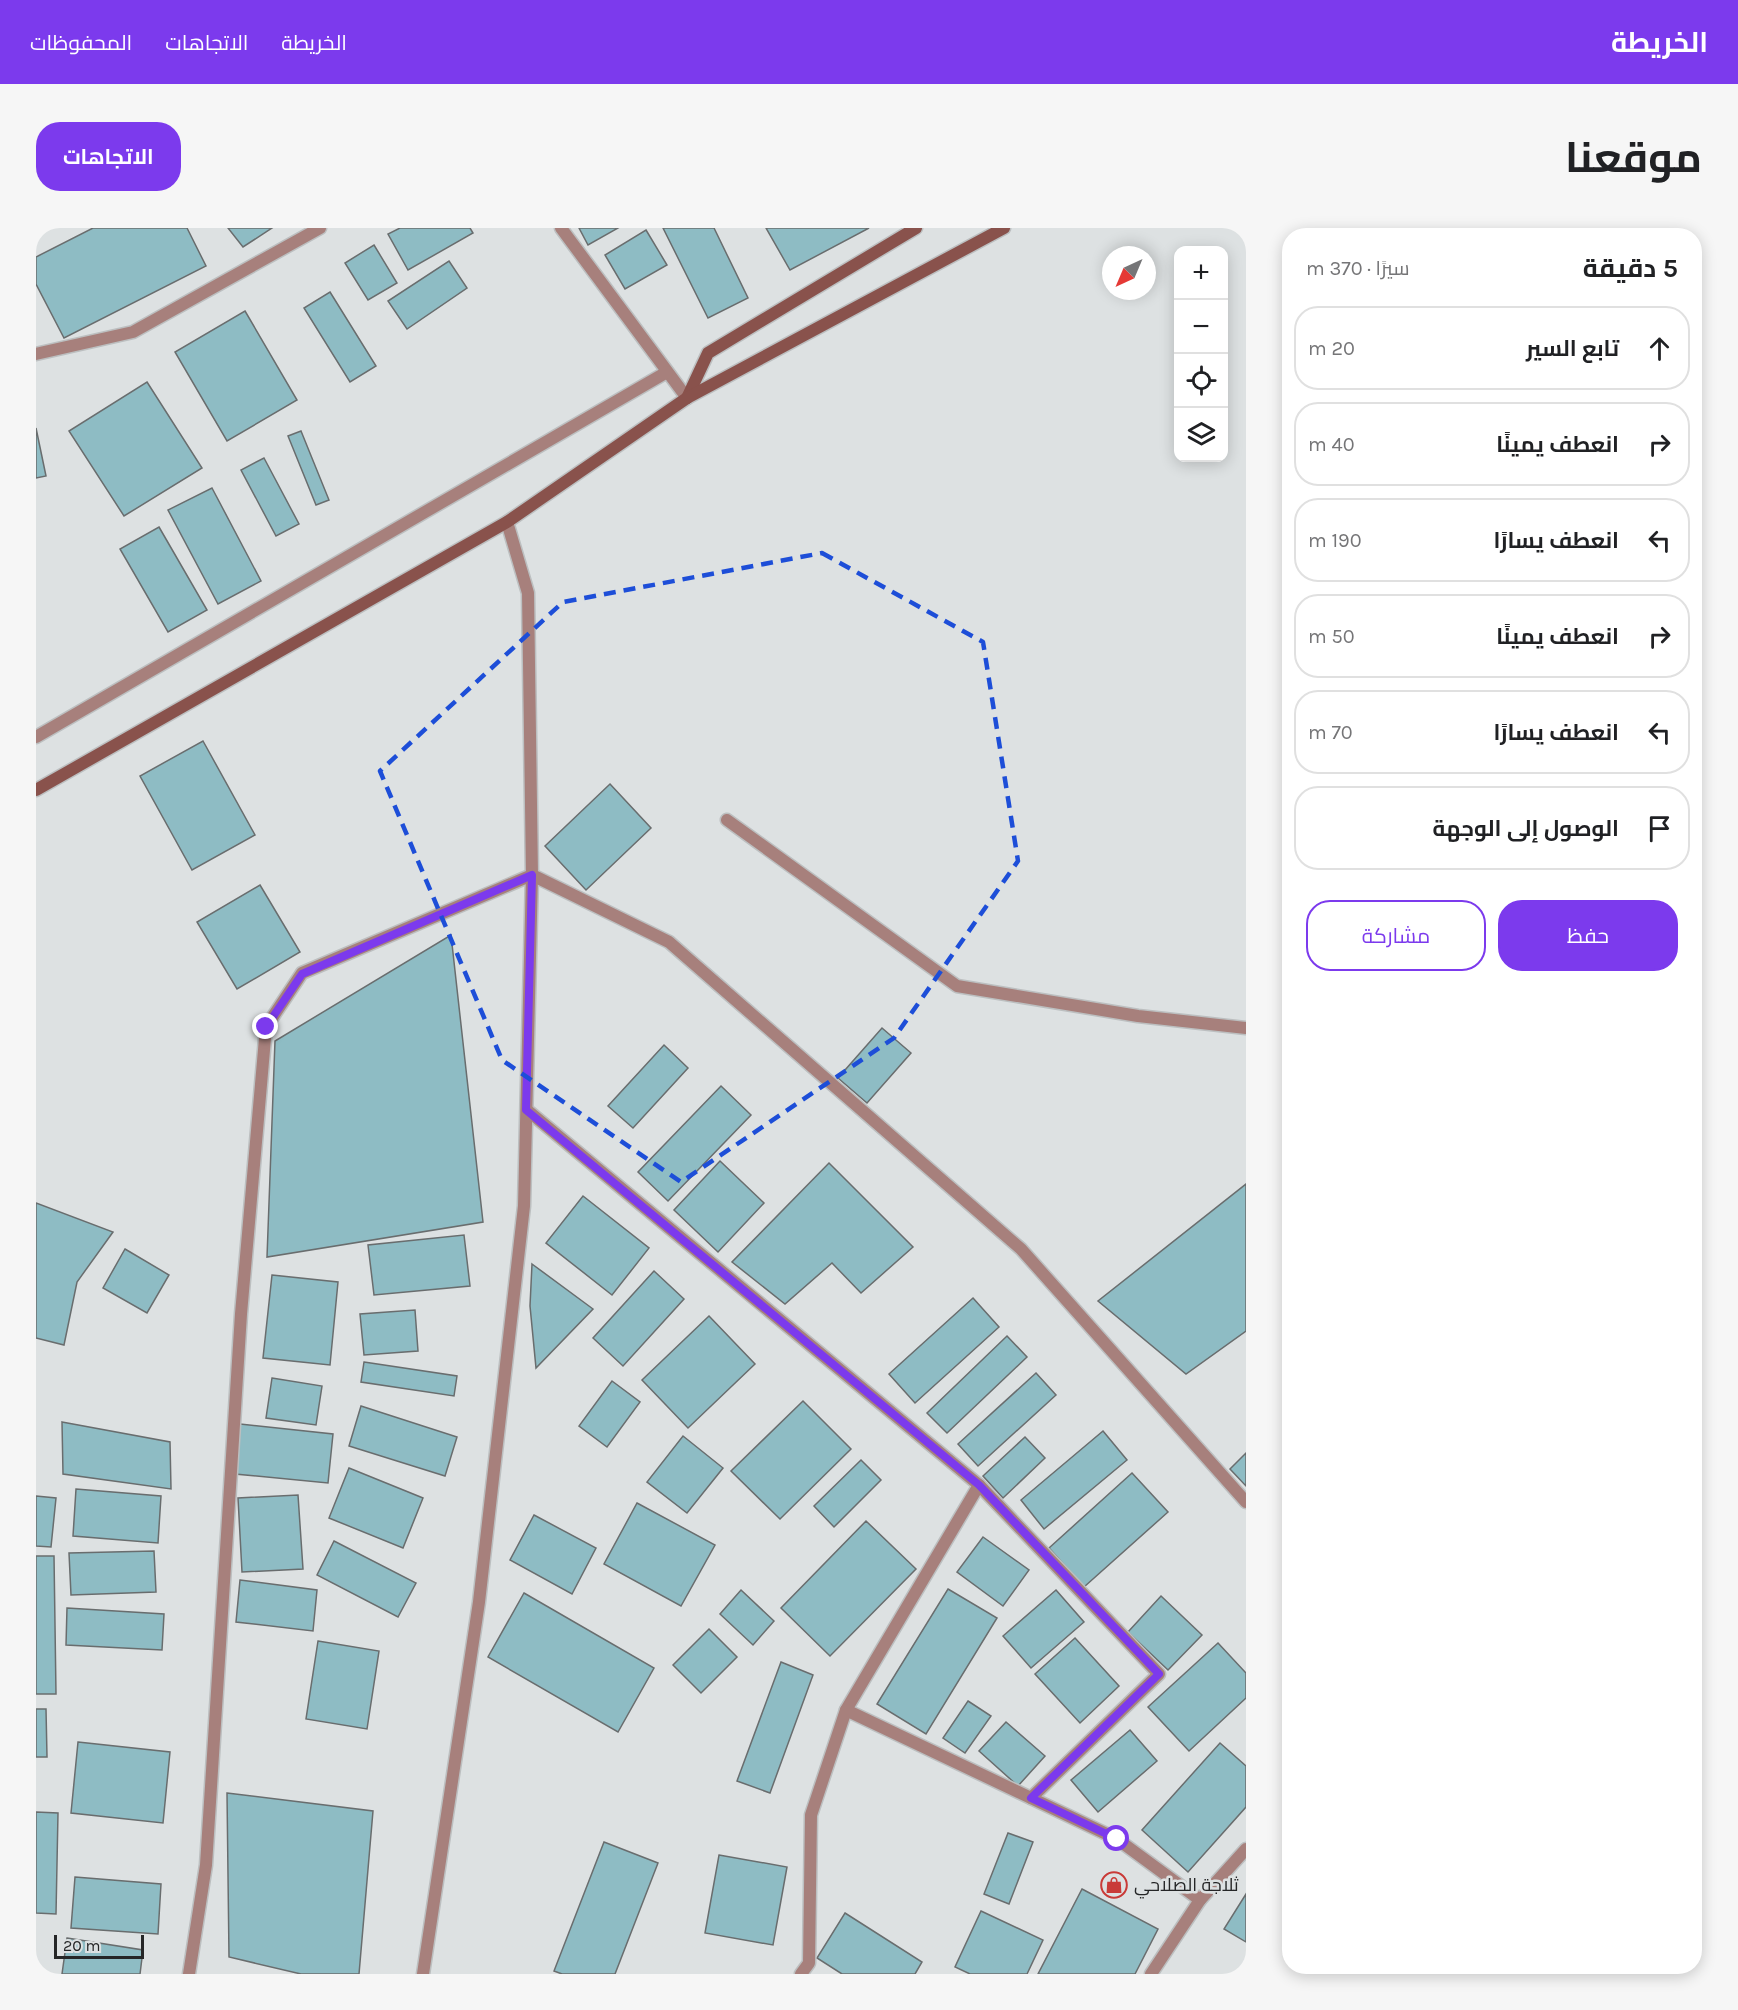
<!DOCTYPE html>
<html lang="ar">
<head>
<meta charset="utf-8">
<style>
  :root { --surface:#fff; --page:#f6f6f6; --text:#202124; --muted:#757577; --line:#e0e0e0; --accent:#7c3aed }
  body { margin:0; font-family:Karla,Cairo,sans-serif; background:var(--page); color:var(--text); direction:rtl }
  .controls { position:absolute; right:18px; top:18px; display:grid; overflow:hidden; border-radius:12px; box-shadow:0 3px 15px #0003 }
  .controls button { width:54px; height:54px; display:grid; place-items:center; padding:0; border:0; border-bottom:2px solid var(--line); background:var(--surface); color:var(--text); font:30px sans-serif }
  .compass { position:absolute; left:1066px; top:18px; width:54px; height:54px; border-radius:50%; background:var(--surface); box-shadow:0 3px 15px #0003; rotate:224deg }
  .scale { position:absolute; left:18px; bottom:15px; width:90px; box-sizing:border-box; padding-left:6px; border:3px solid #252627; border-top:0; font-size:16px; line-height:21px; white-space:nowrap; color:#252627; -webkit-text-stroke:4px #dde1e2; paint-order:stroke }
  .stop { position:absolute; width:18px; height:18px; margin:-14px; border:4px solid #7c3aed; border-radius:50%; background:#fff }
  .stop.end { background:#7c3aed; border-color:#fff; box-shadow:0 2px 6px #0008 }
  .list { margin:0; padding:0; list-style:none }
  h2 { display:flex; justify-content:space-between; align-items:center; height:78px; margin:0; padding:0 24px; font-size:26px }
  h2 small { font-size:20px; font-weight:400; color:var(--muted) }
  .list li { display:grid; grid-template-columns:39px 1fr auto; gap:18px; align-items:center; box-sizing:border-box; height:84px; margin:0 12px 12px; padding:0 12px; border:2px solid var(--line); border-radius:24px }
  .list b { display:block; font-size:22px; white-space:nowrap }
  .list em { font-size:20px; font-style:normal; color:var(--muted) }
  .actions { display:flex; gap:12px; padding:18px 24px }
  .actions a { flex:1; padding:14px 0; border:2px solid var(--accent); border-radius:24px; text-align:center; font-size:21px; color:var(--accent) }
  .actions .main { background:var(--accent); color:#fff }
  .icon { flex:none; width:33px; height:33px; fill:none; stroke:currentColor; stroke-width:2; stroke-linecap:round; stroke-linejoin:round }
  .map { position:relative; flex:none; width:1210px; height:1746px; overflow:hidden; direction:ltr; border-radius:24px }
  header { display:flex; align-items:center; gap:36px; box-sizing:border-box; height:84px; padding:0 30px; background:var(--accent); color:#fff }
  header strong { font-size:28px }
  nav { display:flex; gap:33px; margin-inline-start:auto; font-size:21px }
  .intro { display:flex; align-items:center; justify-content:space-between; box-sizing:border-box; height:144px; padding:0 36px }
  h1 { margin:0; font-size:42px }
  .button { padding:15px 27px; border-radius:24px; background:var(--accent); color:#fff; font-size:21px; font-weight:700 }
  main { display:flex; gap:36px; padding:0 36px }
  aside { flex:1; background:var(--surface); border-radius:24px; box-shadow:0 3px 15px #0003 }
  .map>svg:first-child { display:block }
  .building { fill:#8ebcc4; stroke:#696d6e; stroke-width:1.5 }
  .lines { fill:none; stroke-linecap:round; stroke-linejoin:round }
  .street-casing { stroke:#bcbfc0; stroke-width:15 }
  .secondary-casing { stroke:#bcbfc0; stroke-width:15 }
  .street { stroke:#a7807c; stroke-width:12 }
  .secondary { stroke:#89524c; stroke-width:12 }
  .route { stroke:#7c3aed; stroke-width:8 }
  .marked { fill:none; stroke:#1d4ed8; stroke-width:4.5; stroke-dasharray:12 8; stroke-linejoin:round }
  .labels { text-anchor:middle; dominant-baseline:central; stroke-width:5; stroke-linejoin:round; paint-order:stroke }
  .poi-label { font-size:18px; fill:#252627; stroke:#dde1e2; text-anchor:start }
</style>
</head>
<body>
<header>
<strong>الخريطة</strong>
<nav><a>الخريطة</a><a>الاتجاهات</a><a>المحفوظات</a></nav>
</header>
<div class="intro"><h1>موقعنا</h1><a class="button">الاتجاهات</a></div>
<main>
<aside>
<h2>5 دقيقة<small>سيرًا · 370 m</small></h2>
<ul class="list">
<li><svg class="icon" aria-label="ahead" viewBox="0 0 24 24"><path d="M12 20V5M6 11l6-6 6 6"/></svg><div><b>تابع السير</b></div><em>20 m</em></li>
<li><svg class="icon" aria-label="right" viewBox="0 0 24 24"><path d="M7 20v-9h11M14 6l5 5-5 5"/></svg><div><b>انعطف يمينًا</b></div><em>40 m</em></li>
<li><svg class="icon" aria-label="left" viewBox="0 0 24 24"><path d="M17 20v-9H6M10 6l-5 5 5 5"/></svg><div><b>انعطف يسارًا</b></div><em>190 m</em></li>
<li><svg class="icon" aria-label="right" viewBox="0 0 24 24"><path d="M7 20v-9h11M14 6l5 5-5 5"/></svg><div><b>انعطف يمينًا</b></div><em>50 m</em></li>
<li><svg class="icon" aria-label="left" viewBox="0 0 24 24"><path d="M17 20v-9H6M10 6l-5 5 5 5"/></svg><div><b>انعطف يسارًا</b></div><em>70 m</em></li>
<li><svg class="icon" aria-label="arrive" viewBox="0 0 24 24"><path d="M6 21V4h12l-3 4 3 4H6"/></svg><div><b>الوصول إلى الوجهة</b></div></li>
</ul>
<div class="actions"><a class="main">حفظ</a><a>مشاركة</a></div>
</aside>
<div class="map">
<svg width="1210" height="1746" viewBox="0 0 1210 1746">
  <rect width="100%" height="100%" fill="#dde1e2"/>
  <g class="building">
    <path d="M57 0H151L170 38 28 110 0 56V29Z"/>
    <path d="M192 0H236L207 19Z"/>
    <path d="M364 0H434L437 5 372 42 352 6Z"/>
    <path d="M543 0H582L552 17Z"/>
    <path d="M627 0H678L712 70 672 90Z"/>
    <path d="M730 0H833L754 42Z"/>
    <path d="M610 2 631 37 589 61 569 27Z"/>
    <path d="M338 17 361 55 332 72 309 35Z"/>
    <path d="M413 33 431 60 371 101 352 73Z"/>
    <path d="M294 64 340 138 314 154 268 80Z"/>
    <path d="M209 83 261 172 191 213 139 124Z"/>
    <path d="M111 154 166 240 88 288 33 203Z"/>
    <path d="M0 200 10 248 0 250Z"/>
    <path d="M265 203 293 272 280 277 252 208Z"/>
    <path d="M228 230 263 296 240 308 205 242Z"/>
    <path d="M176 260 225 353 182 376 132 282Z"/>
    <path d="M123 299 171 382 132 404 84 321Z"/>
    <path d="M167 513 219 607 156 642 104 548Z"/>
    <path d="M574 556 615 600 550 662 509 618Z"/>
    <path d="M224 657 264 724 201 761 161 694Z"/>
    <path d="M415 707 447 994 231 1029 239 813Z"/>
    <path d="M846 800 875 825 831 875 802 850Z"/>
    <path d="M628 817 652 840 597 900 572 878Z"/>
    <path d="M685 858 715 887 632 973 602 944Z"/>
    <path d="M684 933 728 975 682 1024 638 982Z"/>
    <path d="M793 935 877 1019 825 1065 796 1035 749 1076 696 1034Z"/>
    <path d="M1210 956V1103L1150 1146 1062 1073Z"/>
    <path d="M547 968 613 1020 576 1067 510 1015Z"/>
    <path d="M0 975 77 1004 41 1054 28 1117 0 1110Z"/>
    <path d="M428 1007 434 1058 338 1067 332 1017Z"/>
    <path d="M89 1021 133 1047 111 1085 67 1060Z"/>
    <path d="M496 1036 557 1081 500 1140 494 1078Z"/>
    <path d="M618 1043 648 1071 587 1138 557 1110Z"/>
    <path d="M236 1047 302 1054 294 1137 227 1130Z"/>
    <path d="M937 1070 963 1099 879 1175 853 1146Z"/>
    <path d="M379 1082 382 1123 328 1127 324 1086Z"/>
    <path d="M673 1088 719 1136 652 1200 606 1152Z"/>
    <path d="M971 1108 991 1129 911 1205 891 1185Z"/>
    <path d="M328 1134 421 1148 418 1168 325 1154Z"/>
    <path d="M1000 1145 1020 1167 942 1238 922 1216Z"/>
    <path d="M236 1150 286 1158 280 1197 230 1190Z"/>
    <path d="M576 1153 604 1174 571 1219 543 1198Z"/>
    <path d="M767 1173 815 1221 744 1291 695 1243Z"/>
    <path d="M325 1178 421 1209 409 1248 313 1218Z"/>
    <path d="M26 1194 134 1214 135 1261 27 1246Z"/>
    <path d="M204 1196 297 1206 292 1255 199 1246Z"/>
    <path d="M1067 1203 1091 1232 1008 1301 985 1272Z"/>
    <path d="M647 1208 687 1240 651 1285 611 1254Z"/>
    <path d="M989 1209 1009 1230 967 1270 947 1248Z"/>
    <path d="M1210 1225V1258L1194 1241Z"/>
    <path d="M825 1232 845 1252 798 1299 778 1278Z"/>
    <path d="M313 1240 387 1270 367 1320 293 1290Z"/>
    <path d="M1096 1245 1132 1284 1048 1359 1013 1320Z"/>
    <path d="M40 1261 125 1268 122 1315 37 1308Z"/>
    <path d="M262 1267 267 1341 206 1344 202 1270Z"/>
    <path d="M0 1268 20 1270 15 1319 0 1318Z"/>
    <path d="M601 1275 679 1317 645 1378 568 1336Z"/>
    <path d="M498 1287 560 1320 536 1366 474 1332Z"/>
    <path d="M830 1293 880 1341 794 1428 745 1380Z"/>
    <path d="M947 1309 993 1342 967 1378 921 1344Z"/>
    <path d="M298 1313 380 1355 362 1389 281 1347Z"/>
    <path d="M118 1323 120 1364 35 1367 33 1325Z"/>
    <path d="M0 1328H18L20 1466H0Z"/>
    <path d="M204 1352 281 1362 277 1403 200 1394Z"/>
    <path d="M912 1361 961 1390 890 1506 841 1476Z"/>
    <path d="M705 1362 738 1393 717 1417 684 1386Z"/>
    <path d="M1020 1362 1048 1394 995 1440 967 1408Z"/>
    <path d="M488 1365 618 1440 582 1504 452 1429Z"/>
    <path d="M1125 1368 1166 1407 1132 1442 1092 1404Z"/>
    <path d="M31 1380 128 1386 126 1422 30 1417Z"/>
    <path d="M673 1401 701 1429 665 1465 637 1437Z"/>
    <path d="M1039 1410 1083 1458 1044 1495 999 1446Z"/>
    <path d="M282 1413 343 1423 331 1501 270 1491Z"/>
    <path d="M1182 1415 1210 1445V1470L1153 1523 1112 1479Z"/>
    <path d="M745 1434 777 1447 734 1565 701 1553Z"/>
    <path d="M932 1473 955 1488 929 1525 907 1510Z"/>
    <path d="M0 1481H10L11 1529H0Z"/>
    <path d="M970 1494 1009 1528 982 1558 943 1523Z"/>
    <path d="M1094 1502 1121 1533 1062 1584 1035 1552Z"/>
    <path d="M42 1514 134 1524 127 1595 35 1585Z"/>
    <path d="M1184 1515 1210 1538V1579L1152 1644 1106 1602Z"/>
    <path d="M191 1565 337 1583 323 1746H265L193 1729Z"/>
    <path d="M0 1584 22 1585 20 1686 0 1685Z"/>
    <path d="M972 1605 997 1614 973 1676 948 1666Z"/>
    <path d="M568 1614 622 1635 579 1746H526L518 1743Z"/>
    <path d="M683 1627 751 1639 737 1717 669 1705Z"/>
    <path d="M39 1649 125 1656 122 1706 35 1700Z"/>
    <path d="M1046 1661 1122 1701 1099 1746H1002Z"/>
    <path d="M1210 1666V1714L1188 1701Z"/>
    <path d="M945 1683 1007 1712 991 1746H934L919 1739Z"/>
    <path d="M809 1685 886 1734 879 1746H806L781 1730Z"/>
    <path d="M31 1710 107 1722 104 1746H26Z"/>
  </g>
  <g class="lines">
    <g class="street-casing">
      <g id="street">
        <path d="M525 0 651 170"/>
        <path d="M0 126 97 104 284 0"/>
        <path d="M0 509 631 144"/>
        <path d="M691 592 921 758 1102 788 1210 800"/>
        <path d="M491 882 943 1257 810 1482"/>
        <path d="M943 1257 1123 1446 995 1570"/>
        <path d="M153 1746 170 1637 205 1086 230 799 266 745 496 647 633 714 985 1021 1210 1274"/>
        <path d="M387 1746 443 1374 488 978 496 647 492 365 471 294"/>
        <path d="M765 1746 773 1735 775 1587 810 1482 1081 1611 1164 1672"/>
        <path d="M1115 1746 1164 1672 1210 1621"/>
      </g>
    </g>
    <g class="secondary-casing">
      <g id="secondary">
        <path d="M651 170 672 125 880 0"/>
        <path d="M0 562 471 294 651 170 968 0"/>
      </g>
    </g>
    <use href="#street" class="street"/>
    <use href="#secondary" class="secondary"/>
  </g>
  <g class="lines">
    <path class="route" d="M230 799 266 746 496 647 490 882 943 1257 1123 1446 995 1570 1081 1611"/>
  </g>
  <path class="marked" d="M786 325 947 414 982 633 858 810 645 954 466 832 344 543 527 374Z"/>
  <defs>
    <g id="shop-ring" transform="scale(1.35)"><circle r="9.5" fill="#dde1e2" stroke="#c93b38" stroke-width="1.5"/><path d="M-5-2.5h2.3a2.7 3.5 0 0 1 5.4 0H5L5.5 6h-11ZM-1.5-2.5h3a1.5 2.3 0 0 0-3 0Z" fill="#c93b38"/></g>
  </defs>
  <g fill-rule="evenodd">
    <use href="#shop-ring" x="1078" y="1657"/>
  </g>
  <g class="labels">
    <g class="poi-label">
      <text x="1098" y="1657">ثلاجة الصلاحي</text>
    </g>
  </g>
</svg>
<div class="controls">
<button>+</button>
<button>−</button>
<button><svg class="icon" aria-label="locate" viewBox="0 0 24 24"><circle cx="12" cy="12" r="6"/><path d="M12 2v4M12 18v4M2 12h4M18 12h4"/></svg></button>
<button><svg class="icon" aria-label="layers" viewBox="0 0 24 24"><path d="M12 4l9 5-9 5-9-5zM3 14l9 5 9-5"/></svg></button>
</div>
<svg class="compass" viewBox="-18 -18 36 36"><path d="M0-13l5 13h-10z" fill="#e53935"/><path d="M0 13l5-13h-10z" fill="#757577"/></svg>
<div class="scale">20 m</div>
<div class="stop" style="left:1081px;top:1611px"></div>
<div class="stop end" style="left:230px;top:799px"></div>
</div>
</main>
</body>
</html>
